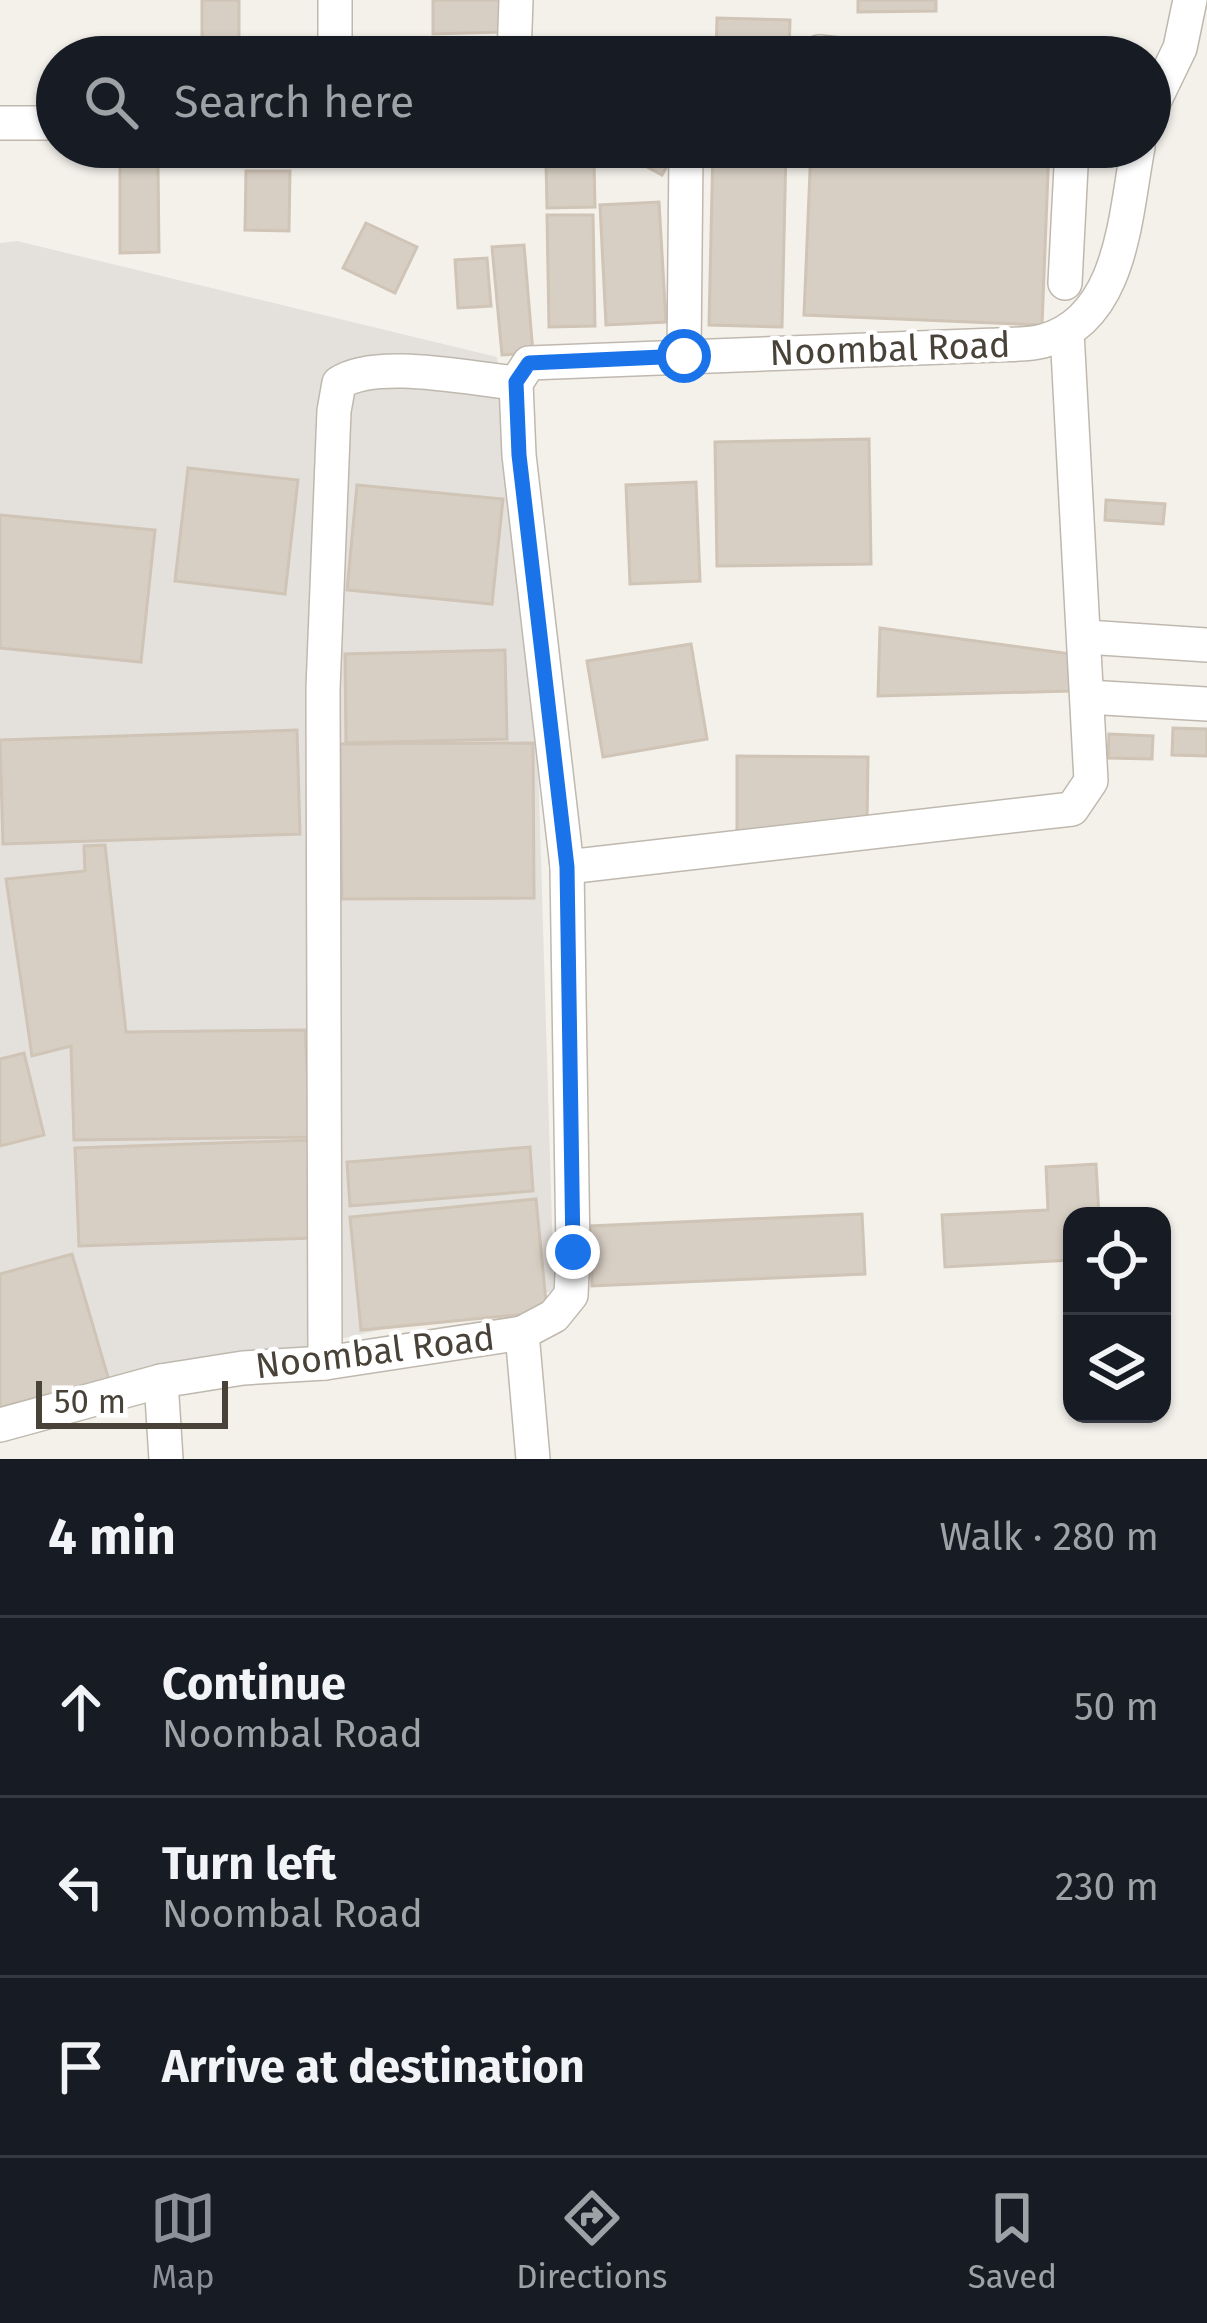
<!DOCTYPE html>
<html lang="en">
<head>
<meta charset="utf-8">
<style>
  :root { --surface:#171b24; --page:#242831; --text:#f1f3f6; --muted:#9ea1a6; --line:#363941; --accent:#8c9099 }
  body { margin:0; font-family:"Fira Sans",sans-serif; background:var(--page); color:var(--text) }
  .controls { position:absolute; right:36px; bottom:36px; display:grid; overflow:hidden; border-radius:24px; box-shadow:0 3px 9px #0004 }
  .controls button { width:108px; height:108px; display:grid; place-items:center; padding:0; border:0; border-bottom:3px solid var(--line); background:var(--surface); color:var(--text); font:60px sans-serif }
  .scale { position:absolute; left:36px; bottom:30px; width:192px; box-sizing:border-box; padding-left:12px; border:6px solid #484239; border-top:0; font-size:33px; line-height:42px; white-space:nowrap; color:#484239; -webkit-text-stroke:9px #fff; paint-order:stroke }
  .stop { position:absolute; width:36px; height:36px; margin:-27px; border:9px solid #1a73e8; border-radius:50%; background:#fff }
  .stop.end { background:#1a73e8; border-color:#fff; box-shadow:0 3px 12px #0008 }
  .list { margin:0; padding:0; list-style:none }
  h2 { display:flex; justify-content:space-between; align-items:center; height:156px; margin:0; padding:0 48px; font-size:51px }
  h2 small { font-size:39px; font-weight:400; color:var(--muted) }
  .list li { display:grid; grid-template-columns:78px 1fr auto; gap:36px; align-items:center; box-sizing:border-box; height:180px; padding:0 48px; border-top:3px solid var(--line) }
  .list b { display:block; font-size:45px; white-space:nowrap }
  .list p { margin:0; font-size:39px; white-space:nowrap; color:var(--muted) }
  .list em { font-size:39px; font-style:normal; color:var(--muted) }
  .icon { flex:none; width:66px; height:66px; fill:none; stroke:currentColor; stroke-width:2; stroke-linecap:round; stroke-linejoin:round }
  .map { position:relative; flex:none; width:1207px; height:1459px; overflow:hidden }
  .search { position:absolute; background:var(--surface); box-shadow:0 3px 9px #0004; left:36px; right:36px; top:36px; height:132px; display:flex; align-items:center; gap:30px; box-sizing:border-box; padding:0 42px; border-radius:66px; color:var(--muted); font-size:45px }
  .sheet { height:696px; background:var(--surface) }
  nav { display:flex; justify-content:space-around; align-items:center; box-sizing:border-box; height:168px; border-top:3px solid var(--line); background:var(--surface); font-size:33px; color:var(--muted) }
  nav a { display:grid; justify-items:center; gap:6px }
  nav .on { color:var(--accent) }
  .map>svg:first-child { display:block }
  .industrial { fill:#e4e0dc }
  .building { fill:#d8cfc4; stroke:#cfc4b5; stroke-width:3 }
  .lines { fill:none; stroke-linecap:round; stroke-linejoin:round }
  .minor-casing { stroke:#bfb8ae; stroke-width:36 }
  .minor { stroke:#fff; stroke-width:33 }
  .route { stroke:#1a73e8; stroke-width:15 }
  .labels { text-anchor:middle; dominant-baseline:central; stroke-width:9; stroke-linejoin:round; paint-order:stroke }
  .street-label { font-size:36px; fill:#484239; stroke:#fff }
</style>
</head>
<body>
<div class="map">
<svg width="1207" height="1459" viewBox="0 0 1207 1459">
  <rect width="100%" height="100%" fill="#f4f1eb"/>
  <path class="industrial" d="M17 241 497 357 536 694 554 1291 0 1415V243Z"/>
  <g class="building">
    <rect x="202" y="0" width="37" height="51"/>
    <path d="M433 0H500L501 32 433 34Z"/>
    <path d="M858 0H936V11L858 12Z"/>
    <path d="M717 18 790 20 789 57H716Z"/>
    <path d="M644 147H678L662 175 636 161Z"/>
    <path d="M713 147H786L782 327 709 325Z"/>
    <path d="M811 147H1049L1042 325 804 315Z"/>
    <path d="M594 161 595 207 547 208 546 162Z"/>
    <path d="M120 166H158L159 252 120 253Z"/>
    <path d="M246 171H290L289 231 245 230Z"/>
    <path d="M659 202 666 322 606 325 600 205Z"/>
    <path d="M547 215H593L595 326 549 327Z"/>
    <path d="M366 223 417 247 395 293 343 268Z"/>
    <path d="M524 245 533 353 502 355 492 247Z"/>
    <path d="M487 258 491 306 458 308 455 260Z"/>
    <path d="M869 439 871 564 717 566 715 442Z"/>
    <path d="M188 468 298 480 285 594 175 581Z"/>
    <path d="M696 482 700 581 630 584 626 485Z"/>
    <path d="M357 485 503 499 492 604 347 590Z"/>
    <path d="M1106 500 1165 504 1163 524 1105 520Z"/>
    <path d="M0 515 155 530 141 662 0 648Z"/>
    <path d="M880 628 1071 654 1070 691 878 696Z"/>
    <path d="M691 644 707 739 603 757 587 661Z"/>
    <path d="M505 650 507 739 346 743 345 654Z"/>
    <path d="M1173 728 1207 729V756L1172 755Z"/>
    <path d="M297 730 300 834 3 844 0 740Z"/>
    <path d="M1109 734 1153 736 1152 759 1108 758Z"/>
    <path d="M533 743 534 898 342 899 340 744Z"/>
    <path d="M737 756 868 757 867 825 737 837Z"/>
    <path d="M105 845 126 1032 305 1030 311 1137 74 1140 71 1046 32 1056 6 879 85 871 84 846Z"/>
    <path d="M24 1053 44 1135 0 1146V1059Z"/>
    <path d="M311 1140 314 1238 79 1246 75 1148Z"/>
    <path d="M530 1147 533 1191 350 1206 347 1162Z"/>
    <path d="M1096 1164 1099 1216H1072V1260L945 1267 942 1215 1048 1210 1046 1167Z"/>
    <path d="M536 1199 547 1312 361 1330 350 1217Z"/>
    <path d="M862 1214 865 1274 592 1286 590 1226Z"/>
    <path d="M72 1254 110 1384 0 1416V1274Z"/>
  </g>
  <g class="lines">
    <g class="minor-casing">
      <g id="minor">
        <path d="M335 0V57"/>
        <path d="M819 52 866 57"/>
        <path d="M514 57 516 0"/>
        <path d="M1150 110 1180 48 1190 0"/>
        <path d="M0 123H57"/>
        <path d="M1065 283 1072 147"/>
        <path d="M684 356 686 152"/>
        <path d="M1086 637 1207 645"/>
        <path d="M1087 697 1207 704"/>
        <path d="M567 867 1072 809 1091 781 1067 332"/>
        <path d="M522 1333 533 1459"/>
        <path d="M325 1363 323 689 334 411 339 383C377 358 470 379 516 383"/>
        <path d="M161 1381 166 1459"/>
        <path d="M0 1425 161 1381 243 1368 325 1363 522 1333 554 1316 571 1295 573 1252 567 867 519 455 516 383 529 363 996 345C1011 344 1028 345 1043 341 1123 319 1125 214 1138 147"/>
      </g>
    </g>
    <use href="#minor" class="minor"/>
  </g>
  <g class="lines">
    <path class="route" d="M573 1252 567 867 519 455 516 382 529 363 684 356"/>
  </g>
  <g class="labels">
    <g class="street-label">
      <text transform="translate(890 349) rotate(-2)">Noombal Road</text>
      <text transform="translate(375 1352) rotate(-7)">Noombal Road</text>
    </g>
  </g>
</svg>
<div class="controls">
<button><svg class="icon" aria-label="locate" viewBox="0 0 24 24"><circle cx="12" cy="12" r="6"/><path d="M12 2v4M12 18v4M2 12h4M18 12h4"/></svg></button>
<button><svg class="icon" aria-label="layers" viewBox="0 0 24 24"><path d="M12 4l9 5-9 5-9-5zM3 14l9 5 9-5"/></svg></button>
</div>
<div class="scale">50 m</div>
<div class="stop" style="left:684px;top:356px"></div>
<div class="stop end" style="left:573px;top:1252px"></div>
<div class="search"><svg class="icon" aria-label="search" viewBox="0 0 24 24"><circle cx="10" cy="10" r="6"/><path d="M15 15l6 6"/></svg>Search here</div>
</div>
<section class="sheet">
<h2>4 min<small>Walk · 280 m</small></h2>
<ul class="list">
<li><svg class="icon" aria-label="ahead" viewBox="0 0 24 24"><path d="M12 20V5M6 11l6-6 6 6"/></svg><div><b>Continue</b><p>Noombal Road</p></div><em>50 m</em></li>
<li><svg class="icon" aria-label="left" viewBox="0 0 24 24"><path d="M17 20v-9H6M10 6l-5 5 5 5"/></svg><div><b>Turn left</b><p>Noombal Road</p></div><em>230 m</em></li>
<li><svg class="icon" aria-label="arrive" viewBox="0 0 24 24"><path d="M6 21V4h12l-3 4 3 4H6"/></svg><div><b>Arrive at destination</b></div></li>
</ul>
</section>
<nav>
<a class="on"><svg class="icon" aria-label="map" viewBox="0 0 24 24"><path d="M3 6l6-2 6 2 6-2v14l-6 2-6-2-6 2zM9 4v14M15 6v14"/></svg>Map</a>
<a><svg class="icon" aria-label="directions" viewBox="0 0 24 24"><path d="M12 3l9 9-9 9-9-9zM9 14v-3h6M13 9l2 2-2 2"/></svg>Directions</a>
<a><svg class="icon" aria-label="saved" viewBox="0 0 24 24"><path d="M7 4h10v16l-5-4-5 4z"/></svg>Saved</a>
</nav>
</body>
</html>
